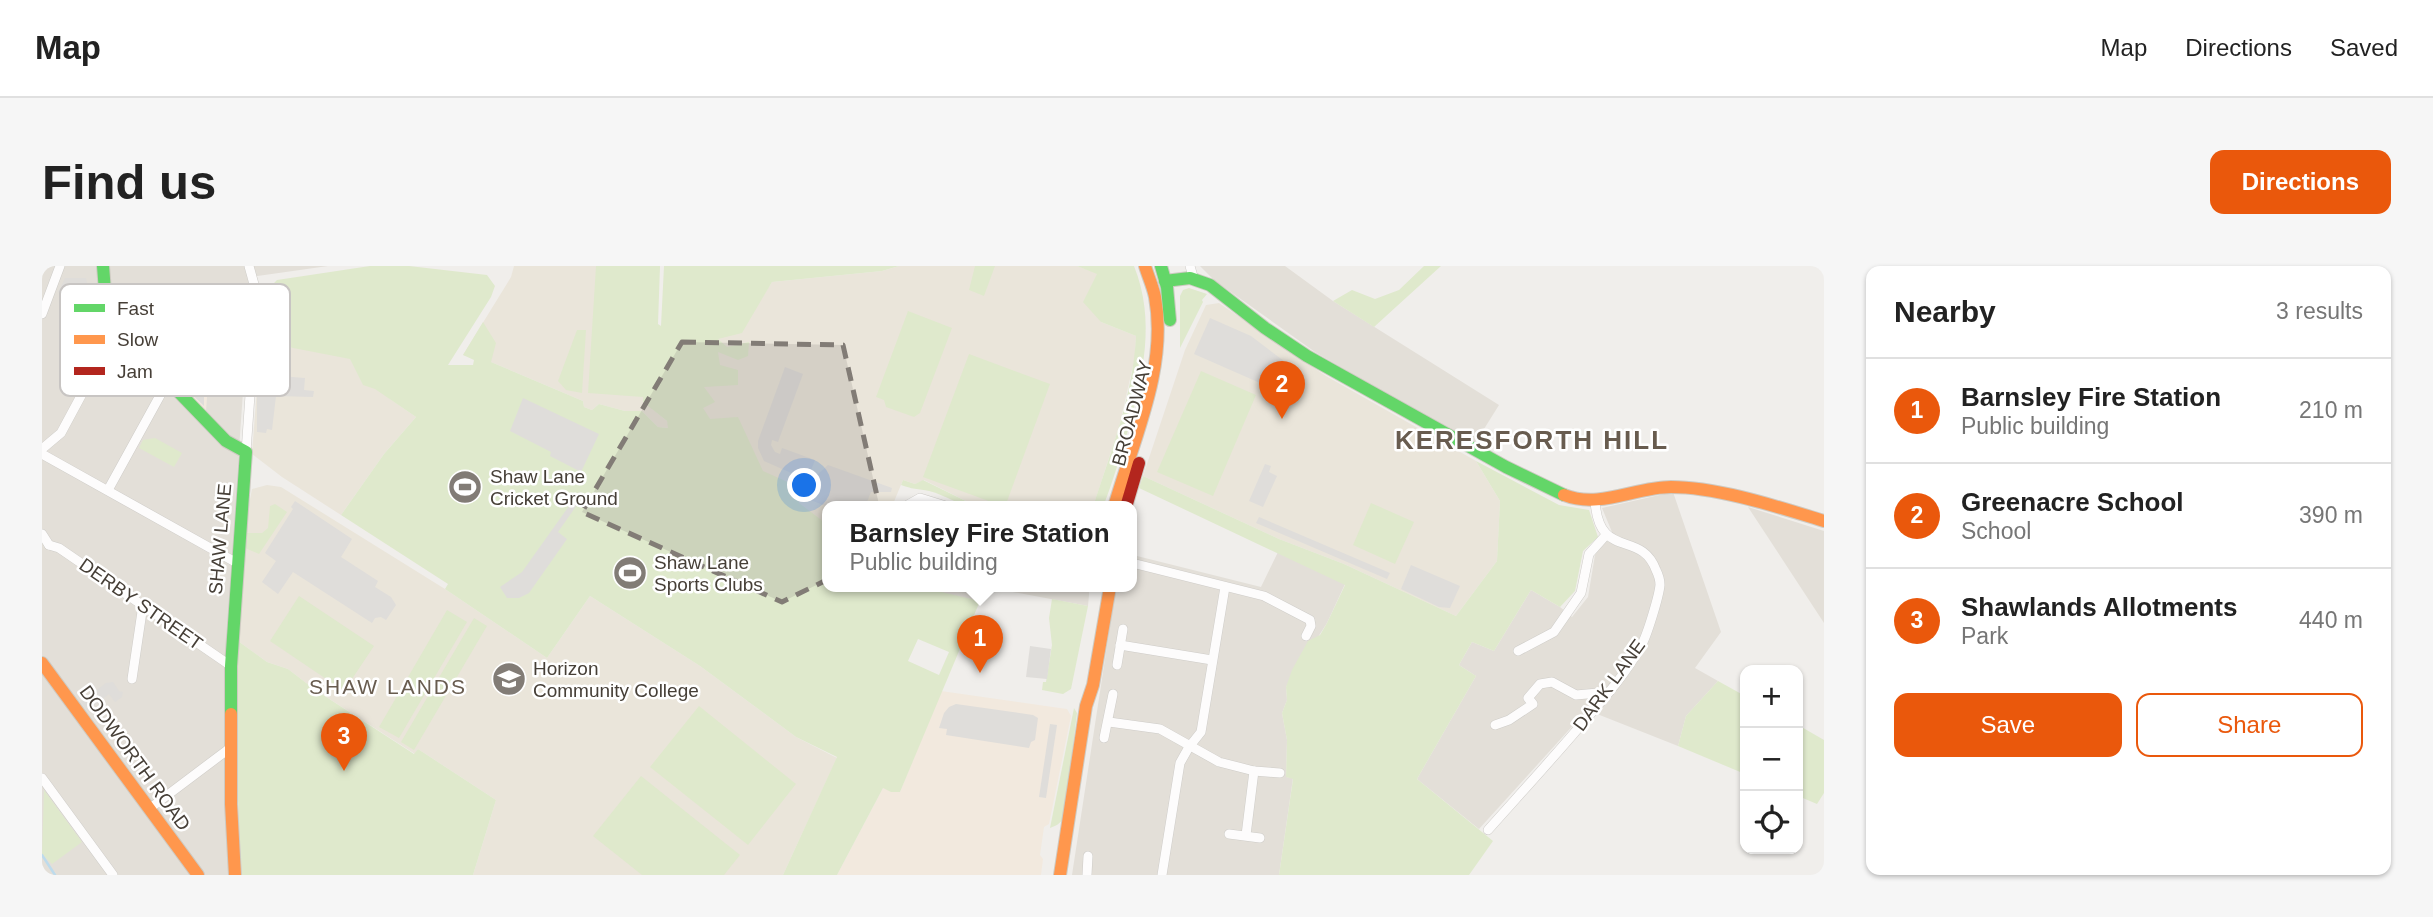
<!DOCTYPE html>
<html lang="en">
<head>
<meta charset="utf-8">
<style>
  :root { --surface:#fff; --page:#f6f6f6; --text:#222; --muted:#767676; --line:#e0e0e0; --accent:#ea580c }
  body { margin:0; font-family:Arial,sans-serif; background:var(--page); color:var(--text) }
  .controls { position:absolute; right:21px; bottom:21px; display:grid; overflow:hidden; border-radius:14px; box-shadow:0 2px 5px #0004 }
  .controls button { width:63px; height:63px; display:grid; place-items:center; padding:0; border:0; border-bottom:2px solid var(--line); background:var(--surface); color:var(--text); font:35px sans-serif }
  .you { position:absolute; left:763px; top:220px; width:24px; height:24px; margin:-18px; border:5px solid #fff; border-radius:50%; background:#1a73e8; box-shadow:0 0 0 10px #1a73e833 }
  .badge { display:grid; place-items:center; width:46px; height:46px; border-radius:50%; background:var(--accent); color:#fff; font-size:23px; font-weight:700 }
  .pin { position:absolute; translate:-50% -58px; filter:drop-shadow(0 2px 4px #0008) }
  .pin::after { content:''; position:absolute; top:37px; width:24px; height:21px; background:inherit; clip-path:polygon(0 0,100% 0,50% 100%) }
  .popup { position:absolute; left:780px; top:235px; width:315px; height:91px; box-sizing:border-box; display:grid; place-content:center; border-radius:14px; background:var(--surface); filter:drop-shadow(0 2px 5px #0005); font-size:23px; white-space:nowrap; color:var(--muted) }
  .popup b { font-size:26px; color:var(--text) }
  .popup::after { content:''; position:absolute; left:50%; top:100%; margin-left:-14px; border:14px solid transparent; border-top-color:var(--surface) }
  .list { margin:0; padding:0; list-style:none }
  h2 { display:flex; justify-content:space-between; align-items:center; height:91px; margin:0; padding:0 28px; font-size:30px }
  h2 small { font-size:23px; font-weight:400; color:var(--muted) }
  .list li { display:grid; grid-template-columns:46px 1fr auto; gap:21px; align-items:center; box-sizing:border-box; height:105px; padding:0 28px; border-top:2px solid var(--line) }
  .list b { display:block; font-size:26px; white-space:nowrap }
  .list p { margin:0; font-size:23px; white-space:nowrap; color:var(--muted) }
  .list em { font-size:23px; font-style:normal; color:var(--muted) }
  .actions { display:flex; gap:14px; padding:21px 28px }
  .actions a { flex:1; padding:16px 0; border:2px solid var(--accent); border-radius:14px; text-align:center; font-size:24px; color:var(--accent) }
  .actions .main { background:var(--accent); color:#fff }
  .icon { flex:none; width:38px; height:38px; fill:none; stroke:currentColor; stroke-width:2; stroke-linecap:round; stroke-linejoin:round }
  .map { position:relative; flex:none; width:1782px; height:609px; overflow:hidden; border-radius:14px }
  header { display:flex; align-items:center; gap:42px; box-sizing:border-box; height:98px; padding:0 35px; background:var(--surface); border-bottom:2px solid var(--line) }
  header strong { font-size:33px }
  nav { display:flex; gap:38px; margin-inline-start:auto; font-size:24px }
  .intro { display:flex; align-items:center; justify-content:space-between; box-sizing:border-box; height:168px; padding:0 42px }
  h1 { margin:0; font-size:49px }
  .button { padding:18px 32px; border-radius:14px; background:var(--accent); color:#fff; font-size:24px; font-weight:700 }
  main { display:flex; gap:42px; padding:0 42px }
  aside { flex:1; background:var(--surface); border-radius:14px; box-shadow:0 2px 5px #0004 }
  .map>svg:first-child { display:block }
  .residential { fill:#e3dfd8 }
  .commercial { fill:#f2e9de }
  .education { fill:#eae5da }
  .green { fill:#dfe9cc; fill-rule:evenodd }
  .parking { fill:#dfddda }
  .lines { fill:none; stroke-linecap:round; stroke-linejoin:round }
  .stream { stroke:#bddbec; stroke-width:2.5 }
  .street-casing { stroke:#ceccc8; stroke-width:10 }
  .fast-casing { stroke:#cecac2; stroke-width:14 }
  .slow-casing { stroke:#cecac2; stroke-width:14 }
  .jam-casing { stroke:#cecac2; stroke-width:14 }
  .street { stroke:#fdfcfc; stroke-width:9 }
  .fast { stroke:#63d668; stroke-width:12 }
  .slow { stroke:#ff974d; stroke-width:12 }
  .jam { stroke:#b3261e; stroke-width:12 }
  .marked { fill:#827c76; fill-opacity:0.2; stroke:#827c76; stroke-width:5; stroke-dasharray:14 9; stroke-linejoin:round }
  .labels { text-anchor:middle; dominant-baseline:central; stroke-width:5; stroke-linejoin:round; paint-order:stroke }
  .street-label { font-size:19px; fill:#463f37; stroke:#fff }
  .poi-label { font-size:19px; fill:#463f37; stroke:#fff; text-anchor:start }
  .neighbourhood-label { font-size:21px; letter-spacing:2px; fill:#685c4f; stroke:#fff }
  .district-label { font-size:26px; font-weight:bold; letter-spacing:2px; fill:#685c4f; stroke:#fff }
  .key { fill:#fff; stroke:#c8c5c3; stroke-width:2 }
  .key-label { font-size:19px; fill:#463f37 }
</style>
</head>
<body>
<header>
<strong>Map</strong>
<nav><a>Map</a><a>Directions</a><a>Saved</a></nav>
</header>
<div class="intro"><h1>Find us</h1><a class="button">Directions</a></div>
<main>
<div class="map">
<svg width="1782" height="609" viewBox="0 0 1782 609">
  <rect width="100%" height="100%" fill="#f0eeeb"/>
  <g class="residential">
    <path d="M0 0H286L209 11 184 370 196 375 195 521 200 609H0Z"/>
    <path d="M1158 0H1243L1291 35 1457 139 1432 179 1273 86 1172 14Z"/>
    <path d="M1631 226 1679 366 1653 402 1676 415 1644 450 1636 480 1545 444 1437 563 1375 513 1434 410 1417 399 1430 376 1452 385 1489 324 1518 341 1530 351 1546 331 1553 289 1570 266 1560 242Z"/>
    <path d="M1706 241 1782 265V357Z"/>
    <path d="M1236 286 1303 318 1285 357 1244 421 1245 434 1240 447 1245 474 1244 511 1251 512 1237 609H1030L1074 321H1090V294L1095 290 1219 321Z"/>
    <path d="M871 321H1047V329L1046 340 944 321 938 335Z"/>
  </g>
  <g class="commercial">
    <path d="M165 30 172 31 164 146 109 93 129 65 102 39Z"/>
    <path d="M899 425 1025 443 1029 450 1007 558 1002 561 998 589 1001 593 999 609H795L841 522 858 526Z"/>
  </g>
  <g class="education">
    <path d="M472 0H618L617 8 608 13 610 143 625 155 627 162 616 161 600 145H583L557 138 550 144 542 141 541 135 449 96 421 89 469 11Z"/>
    <path d="M857 0H1035L1055 7 1059 56 1094 70 1093 91 1077 161 1051 241H936L882 214 873 218 861 214 851 238 853 241H786V273L653 186 619 84 704 57 730 16 840 5Z"/>
    <path d="M254 25 348 133 374 151 342 188 299 249 240 211 210 188 219 70 246 81 266 83Z"/>
    <path d="M1177 37 1284 110 1434 195 1458 235 1455 295 1414 350 1302 298 1237 273 1101 210 1143 84 1164 39Z"/>
    <path d="M225 219 239 221 403 323 505 392 548 330 658 400 754 471 795 492 741 609H431L454 534 376 483 373 488 272 423 246 403 225 396 196 375 205 248 210 223Z"/>
  </g>
  <g class="green">
    <path d="M328 0H367L445 9 453 20 449 31 406 99H431L432 94 421 89 441 56 454 77 449 96 541 135 542 141 550 144 557 138 583 145H600L616 161 626 162 625 155 601 136V131L546 127 554 0H618L616 58 619 60 622 0H857L840 5 730 16 700 67 676 73 685 81 707 76 706 90 696 94 676 86 678 99 696 104V119L662 121 673 136 661 142 668 153 696 151 721 205 750 218 757 237 786 259V321H878L938 335 858 526H849L841 522 795 609H741L795 491 754 471 658 400 548 330 505 392 403 323 406 318 299 249 342 188 374 151 333 123 321 119 308 93 246 81 219 70 222 27 235 14ZM876 373 907 386 897 409 866 395Z"/>
    <path d="M933 0H953L942 30 927 24Z"/>
    <path d="M1035 0H1092C1114 55 1101 109 1086 164 1078 190 1071 216 1061 241H1051C1069 185 1091 129 1094 70L1059 56 1041 36 1055 8Z"/>
    <path d="M1382 0H1399L1332 61 1291 35 1310 24 1333 33 1357 24Z"/>
    <path d="M1147 22 1165 28 1160 34 1161 36 1138 82V30L1141 24Z"/>
    <path d="M866 45 910 62 878 147 872 151 844 141 842 134 834 131Z"/>
    <path d="M535 64H544L540 127 524 124 516 115Z"/>
    <path d="M927 88 1008 118 963 241 881 211Z"/>
    <path d="M1159 105 1214 129 1171 230 1115 206Z"/>
    <path d="M113 172 140 187 132 201 97 182 101 174Z"/>
    <path d="M1434 195 1517 239 1547 244 1556 271 1541 285 1533 325 1518 341 1489 324 1452 385 1430 376 1417 399 1434 410 1375 513 1451 575 1427 609H1237L1251 513 1244 511 1245 474 1240 447 1245 434 1244 421 1250 404 1266 375 1278 369 1285 357 1303 319 1097 222 1101 210 1237 273 1302 298 1414 350 1455 295 1458 235Z"/>
    <path d="M861 214 873 218 881 214 936 241C918 241 904 229 887 225 877 223 869 223 859 219Z"/>
    <path d="M1329 237 1372 256 1353 298 1311 279Z"/>
    <path d="M233 238 245 246 217 288 203 282 204 267H220L226 262 228 240Z"/>
    <path d="M257 330 332 380 302 425 228 375Z"/>
    <path d="M1010 333 1046 340 1029 423 1021 428 1000 424 1001 416H1004L1010 379 1007 352Z"/>
    <path d="M405 344 425 356 357 472 337 461Z"/>
    <path d="M432 352 445 360 372 484 359 476Z"/>
    <path d="M196 375 225 396 246 403 272 423 372 488 376 483 454 534 431 609H200C195 531 192 453 196 375Z"/>
    <path d="M1676 415 1703 430V508L1636 480 1644 450Z"/>
    <path d="M657 440 754 518 706 579 608 501Z"/>
    <path d="M1032 442 1035 447 1022 553 1015 559 1008 562Z"/>
    <path d="M1756 459 1782 474V527L1775 538 1756 530Z"/>
    <path d="M599 510 698 589 682 609H600L551 570Z"/>
    <path d="M2 524 40 576 10 598 0 588Z"/>
  </g>
  <g class="parking">
    <path d="M23 12H44L46 22H54V28L25 31 16 26Z"/>
    <path d="M165 30 160 66 138 52 129 65 109 46V38Z"/>
    <path d="M1168 52 1209 70 1251 102 1236 125 1152 88Z"/>
    <path d="M743 101 761 108 736 176 730 174 729 179 733 186 738 188 740 182 773 194 768 207 774 210 786 199 850 222 849 226H829L823 241H786L766 233 768 227 761 225 765 214 722 195 716 182V175Z"/>
    <path d="M146 104 153 109 152 112 162 120V140L137 116Z"/>
    <path d="M237 110 263 112 262 124 272 125 271 131 234 130 230 164 225 163 224 167 215 166V128L225 129 226 116 237 117Z"/>
    <path d="M481 132 557 168 539 206 508 190 509 186 468 165Z"/>
    <path d="M1223 198 1229 200 1227 206 1235 210 1221 241 1207 235Z"/>
    <path d="M537 226 542 229 516 266 525 273 487 327 477 332H465L458 321 480 306Z"/>
    <path d="M253 235 310 273 299 291 336 315 333 321 349 331 354 339 344 354 339 351 333 352 330 357 251 306 236 328 220 316 234 295 223 287 251 243 249 241Z"/>
    <path d="M1217 251 1348 307 1345 313 1214 257Z"/>
    <path d="M1369 299 1418 320 1408 342 1397 341 1359 323Z"/>
    <path d="M988 380 1009 383 1005 413 984 411Z"/>
    <path d="M71 416 77 425 81 426 80 431 73 436 67 428 45 445 39 436 64 417Z"/>
    <path d="M914 438 991 449 996 452 993 474 989 476 987 482 904 469 905 463 897 462 902 447 907 441Z"/>
    <path d="M1008 458 1015 459 1004 532 997 531Z"/>
  </g>
  <g class="lines">
    <path class="stream" d="M0 589 13 609"/>
    <g class="street-casing">
      <g id="street">
        <path d="M1148 0 1152 14"/>
        <path d="M0 48 18 0"/>
        <path d="M0 183 19 167 75 63"/>
        <path d="M204 186 215 29 207 0"/>
        <path d="M0 188 195 297"/>
        <path d="M66 224 126 115"/>
        <path d="M862 241 878 232 907 241"/>
        <path d="M0 268 7 279"/>
        <path d="M7 279 17 282 189 400"/>
        <path d="M1090 297 1222 330 1268 354 1269 360 1264 370"/>
        <path d="M1078 379 1170 394"/>
        <path d="M1476 385 1512 366 1539 327 1547 288 1564 269"/>
        <path d="M1075 399 1081 363"/>
        <path d="M90 413 101 339"/>
        <path d="M1067 456 1118 463 1177 496 1212 505 1238 507"/>
        <path d="M1453 459 1467 454 1491 438 1486 432 1498 418 1510 416 1534 429 1567 426"/>
        <path d="M1062 472 1071 428"/>
        <path d="M0 512 71 609"/>
        <path d="M107 543 188 482"/>
        <path d="M1446 564C1479 527 1513 490 1545 452 1564 430 1585 406 1599 380 1605 370 1617 330 1618 319 1618 315 1616 308 1614 304 1599 263 1557 295 1553 235"/>
        <path d="M1187 568 1218 572"/>
        <path d="M1204 569 1212 505"/>
        <path d="M1045 609 1046 590"/>
        <path d="M1120 609 1138 497 1147 481 1159 466 1183 321"/>
      </g>
    </g>
    <g class="fast-casing">
      <g id="fast">
        <path d="M61 0 65 50 68 55 184 175 204 186 189 400V448"/>
        <path d="M1119 0 1125 21 1128 54"/>
        <path d="M1123 15 1148 12 1168 19 1223 62 1265 90 1464 201 1522 229"/>
      </g>
    </g>
    <g class="slow-casing">
      <g id="slow">
        <path d="M1522 229C1558 243 1593 221 1629 221 1676 221 1736 241 1782 255"/>
        <path d="M1072 241C1091 174 1126 102 1113 31 1111 21 1106 10 1103 0"/>
        <path d="M0 397 156 609"/>
        <path d="M189 448V538L193 609"/>
        <path d="M1018 609 1044 440 1051 419 1068 321"/>
      </g>
    </g>
    <g class="jam-casing">
      <path id="jam" d="M1084 241 1097 197"/>
    </g>
    <use href="#street" class="street"/>
    <use href="#fast" class="fast"/>
    <use href="#slow" class="slow"/>
    <use href="#jam" class="jam"/>
  </g>
  <path class="marked" d="M640 76 801 79 847 283 740 336 540 246Z"/>
  <defs>
    <g id="stadium-disc" transform="scale(1.75)"><circle r="9.5" fill="#827c76" stroke="#fff"/><path d="M0-5a6.5 5 0 1 0 0 10a6.5 5 0 1 0 0-10ZM-3.5-1.8h7v3.6h-7Z" fill="#fff"/></g>
    <g id="school-disc" transform="scale(1.75)"><circle r="9.5" fill="#827c76" stroke="#fff"/><path d="M0-5L7-2L0 1L-7-2ZM-4 1L0 2.5L4 1V4Q0 6-4 4Z" fill="#fff"/></g>
  </defs>
  <g fill-rule="evenodd">
    <use href="#stadium-disc" x="423" y="221"/>
    <use href="#stadium-disc" x="588" y="307"/>
    <use href="#school-disc" x="467" y="413"/>
  </g>
  <g class="labels">
    <g class="street-label">
      <text transform="translate(1090 147) rotate(-75)">BROADWAY</text>
      <text transform="translate(178 273) rotate(-85)">SHAW LANE</text>
      <text transform="translate(99 338) rotate(35)">DERBY STREET</text>
      <text transform="translate(1567 419) rotate(-54)">DARK LANE</text>
      <text transform="translate(93 492) rotate(54)">DODWORTH ROAD</text>
    </g>
    <g class="poi-label">
      <text x="448" y="210">Shaw Lane<tspan x="448" dy="22">Cricket Ground</tspan></text>
      <text x="612" y="296">Shaw Lane<tspan x="612" dy="22">Sports Clubs</tspan></text>
      <text x="491" y="402">Horizon<tspan x="491" dy="22">Community College</tspan></text>
    </g>
    <g class="neighbourhood-label">
      <text x="346" y="420">SHAW LANDS</text>
    </g>
    <g class="district-label">
      <text x="1490" y="174">KERESFORTH HILL</text>
    </g>
  </g>
  <rect x="18" y="18" width="230" height="112" rx="10" class="key"/>
  <rect x="32" y="38" width="31" height="8" fill="#63d668"/>
  <rect x="32" y="69" width="31" height="9" fill="#ff974d"/>
  <rect x="32" y="101" width="31" height="8" fill="#b3261e"/>
  <g class="key-label">
    <text x="75" y="49">Fast</text>
    <text x="75" y="80">Slow</text>
    <text x="75" y="112">Jam</text>
  </g>
</svg>
<div class="controls">
<button>+</button>
<button>−</button>
<button><svg class="icon" aria-label="locate" viewBox="0 0 24 24"><circle cx="12" cy="12" r="6"/><path d="M12 2v4M12 18v4M2 12h4M18 12h4"/></svg></button>
</div>
<div class="you"></div>
<div class="pin badge" style="left:938px;top:407px">1</div>
<div class="popup"><b>Barnsley Fire Station</b>Public building</div>
<div class="pin badge" style="left:1240px;top:153px">2</div>
<div class="pin badge" style="left:302px;top:505px">3</div>
</div>
<aside>
<h2>Nearby<small>3 results</small></h2>
<ul class="list">
<li><span class="badge">1</span><div><b>Barnsley Fire Station</b><p>Public building</p></div><em>210 m</em></li>
<li><span class="badge">2</span><div><b>Greenacre School</b><p>School</p></div><em>390 m</em></li>
<li><span class="badge">3</span><div><b>Shawlands Allotments</b><p>Park</p></div><em>440 m</em></li>
</ul>
<div class="actions"><a class="main">Save</a><a>Share</a></div>
</aside>
</main>
</body>
</html>
